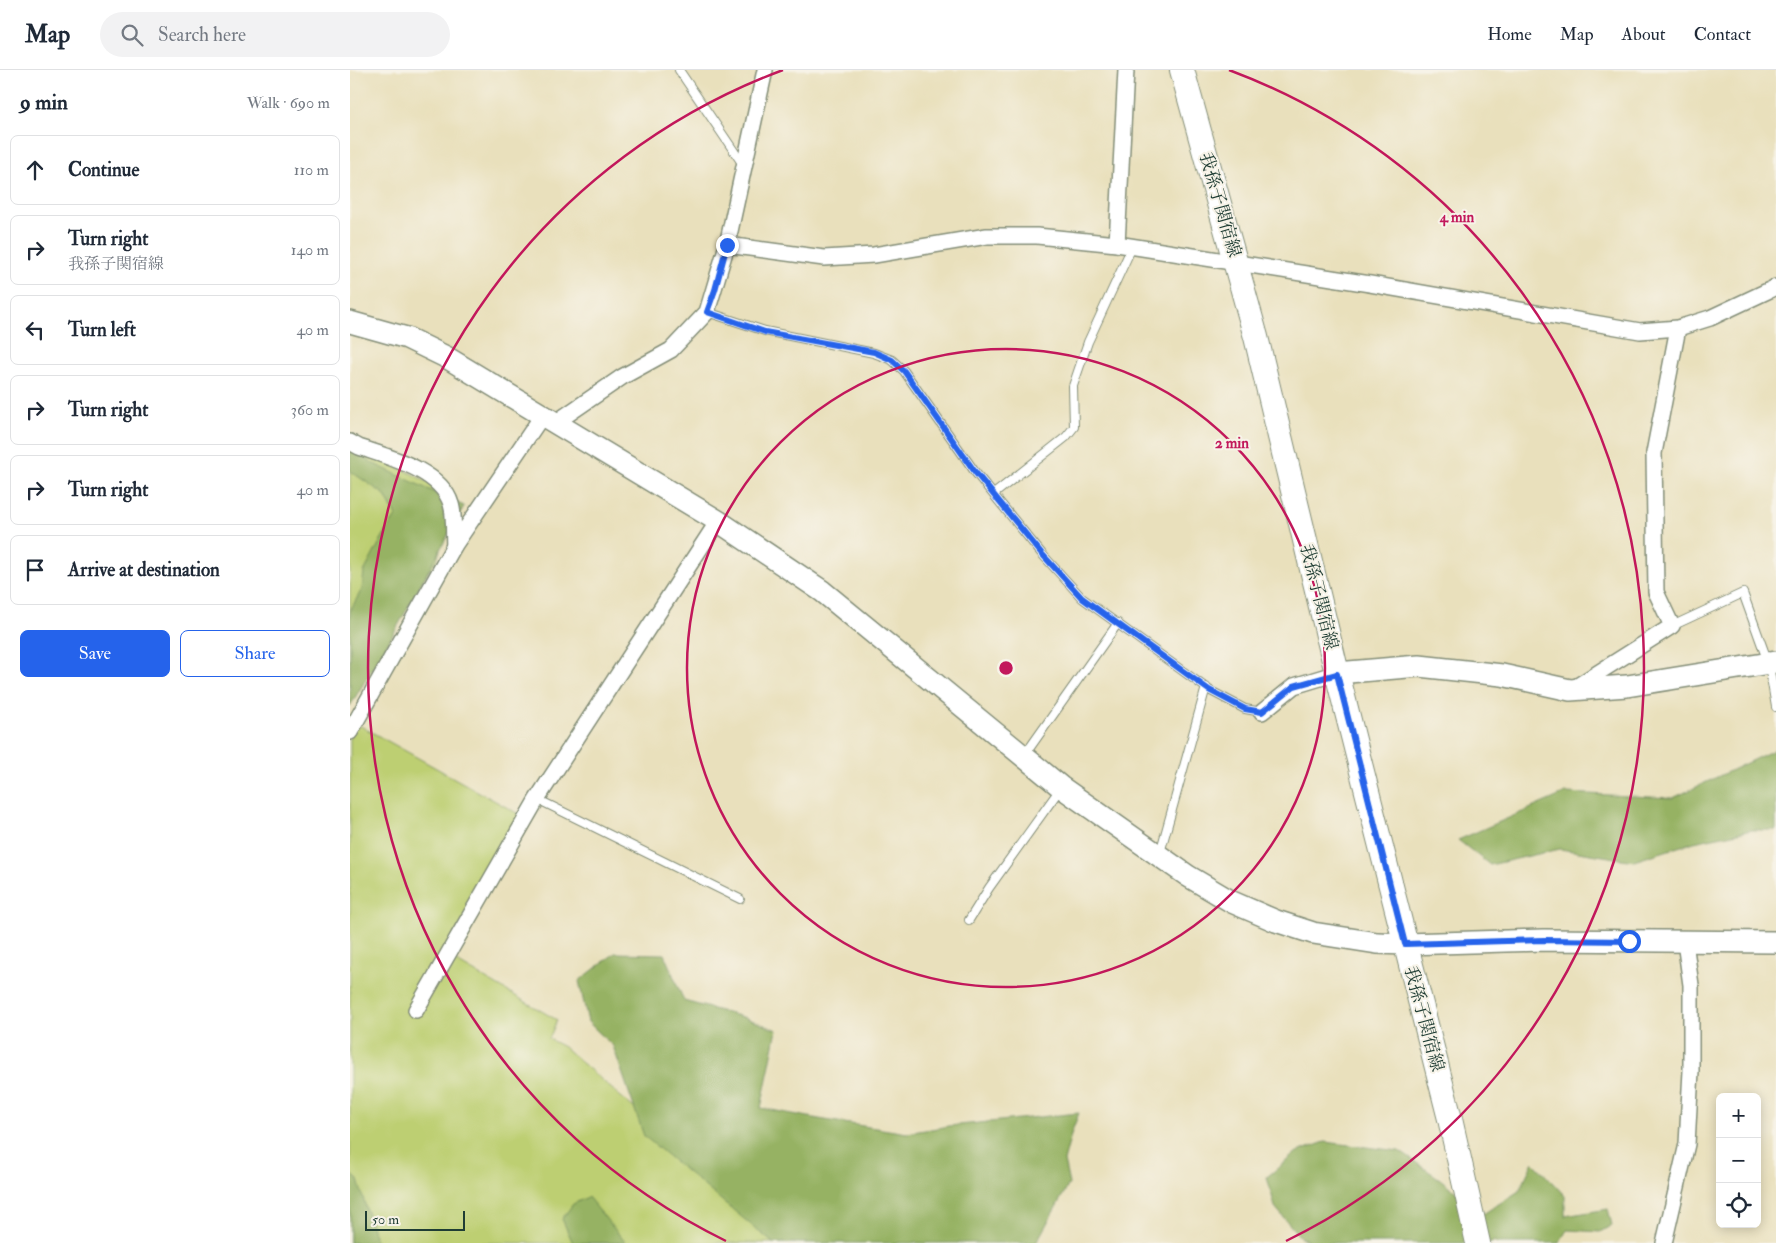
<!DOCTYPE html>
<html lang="en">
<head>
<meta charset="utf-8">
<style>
  :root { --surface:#fff; --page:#f2f2f3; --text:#1f2937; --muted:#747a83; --line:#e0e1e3; --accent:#2563eb }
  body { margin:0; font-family:"IM FELL Double Pica","Noto Serif JP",serif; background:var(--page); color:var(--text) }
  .controls { position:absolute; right:15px; bottom:15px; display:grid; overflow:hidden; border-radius:8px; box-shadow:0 2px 12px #0003 }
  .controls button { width:45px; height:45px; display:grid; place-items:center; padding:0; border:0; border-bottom:1px solid var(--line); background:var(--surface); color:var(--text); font:25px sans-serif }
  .scale { position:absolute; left:15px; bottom:12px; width:100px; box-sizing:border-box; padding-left:5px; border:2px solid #1f3d34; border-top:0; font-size:14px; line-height:18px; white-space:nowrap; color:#1f3d34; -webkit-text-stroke:4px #f7f3e8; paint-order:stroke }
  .stop { position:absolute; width:15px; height:15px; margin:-11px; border:4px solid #2563eb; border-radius:50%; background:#fff }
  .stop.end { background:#2563eb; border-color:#fff; box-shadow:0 1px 5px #0008 }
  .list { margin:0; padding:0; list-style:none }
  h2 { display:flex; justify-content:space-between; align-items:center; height:65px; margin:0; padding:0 20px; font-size:21px }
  h2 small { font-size:16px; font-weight:400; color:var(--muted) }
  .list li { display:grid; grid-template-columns:32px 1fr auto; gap:15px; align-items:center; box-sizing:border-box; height:70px; margin:0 10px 10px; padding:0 10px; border:1px solid var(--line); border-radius:8px }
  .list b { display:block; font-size:19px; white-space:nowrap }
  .list p { margin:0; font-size:16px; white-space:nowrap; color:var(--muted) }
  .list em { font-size:16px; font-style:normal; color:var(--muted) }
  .actions { display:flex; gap:10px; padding:15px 20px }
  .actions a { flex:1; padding:11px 0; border:1px solid var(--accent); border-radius:8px; text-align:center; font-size:18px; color:var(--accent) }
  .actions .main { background:var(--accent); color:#fff }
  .icon { flex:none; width:28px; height:28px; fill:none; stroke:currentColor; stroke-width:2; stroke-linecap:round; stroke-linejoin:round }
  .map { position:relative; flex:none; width:1426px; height:1173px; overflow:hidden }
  header { display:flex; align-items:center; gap:30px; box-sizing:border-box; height:70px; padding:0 25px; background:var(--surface); border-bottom:1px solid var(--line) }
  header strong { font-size:24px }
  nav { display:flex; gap:28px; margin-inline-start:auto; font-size:18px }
  .search { width:350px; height:45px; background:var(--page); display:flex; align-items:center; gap:12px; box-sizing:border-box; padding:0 18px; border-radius:28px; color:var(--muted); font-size:19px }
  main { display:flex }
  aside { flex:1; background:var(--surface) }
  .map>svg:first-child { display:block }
  .green { fill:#bdcf72; stroke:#6e8653 }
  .forest { fill:#96b264; stroke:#5a784c }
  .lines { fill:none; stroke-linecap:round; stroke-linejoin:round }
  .lane-casing { stroke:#848e78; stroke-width:10 }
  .street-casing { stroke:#848e78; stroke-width:18 }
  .secondary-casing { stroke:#848e78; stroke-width:24 }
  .primary-casing { stroke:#848e78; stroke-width:26 }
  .lane { stroke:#fff; stroke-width:8 }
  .street { stroke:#fff; stroke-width:15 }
  .secondary { stroke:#fff; stroke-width:21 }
  .primary { stroke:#fff; stroke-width:24 }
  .route { stroke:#2563eb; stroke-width:6 }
  .ring { fill:none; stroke:#c2185b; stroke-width:2.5 }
  .labels { text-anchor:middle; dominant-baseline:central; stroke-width:4; stroke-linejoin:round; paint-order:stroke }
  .street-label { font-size:18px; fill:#1f3d34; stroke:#f7f3e8 }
  .centre { fill:#c2185b; stroke:#f7f3e8; stroke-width:2.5 }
  .ring-label { font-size:15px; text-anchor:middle; font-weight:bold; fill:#c2185b; stroke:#f7f3e8; stroke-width:4; stroke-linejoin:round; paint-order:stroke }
</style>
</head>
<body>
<header>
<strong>Map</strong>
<div class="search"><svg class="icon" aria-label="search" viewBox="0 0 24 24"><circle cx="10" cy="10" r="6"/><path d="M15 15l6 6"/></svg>Search here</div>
<nav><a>Home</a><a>Map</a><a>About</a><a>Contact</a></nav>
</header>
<main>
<aside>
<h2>9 min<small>Walk · 690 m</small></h2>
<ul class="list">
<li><svg class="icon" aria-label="ahead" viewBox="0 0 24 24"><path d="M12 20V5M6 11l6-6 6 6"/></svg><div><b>Continue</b></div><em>110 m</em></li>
<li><svg class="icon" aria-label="right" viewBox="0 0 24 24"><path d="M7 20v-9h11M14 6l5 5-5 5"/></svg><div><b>Turn right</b><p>我孫子関宿線</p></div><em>140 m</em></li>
<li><svg class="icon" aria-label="left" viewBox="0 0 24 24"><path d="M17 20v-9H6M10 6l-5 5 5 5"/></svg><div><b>Turn left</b></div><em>40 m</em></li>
<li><svg class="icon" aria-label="right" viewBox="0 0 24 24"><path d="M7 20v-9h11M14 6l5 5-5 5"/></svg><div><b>Turn right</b></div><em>360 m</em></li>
<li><svg class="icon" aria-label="right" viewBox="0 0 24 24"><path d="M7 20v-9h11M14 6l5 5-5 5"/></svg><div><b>Turn right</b></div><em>40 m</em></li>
<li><svg class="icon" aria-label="arrive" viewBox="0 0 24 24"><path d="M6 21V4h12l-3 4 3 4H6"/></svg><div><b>Arrive at destination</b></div></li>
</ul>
<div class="actions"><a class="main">Save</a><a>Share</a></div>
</aside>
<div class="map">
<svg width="1426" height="1173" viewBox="0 0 1426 1173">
  <rect width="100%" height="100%" fill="#f7f3e8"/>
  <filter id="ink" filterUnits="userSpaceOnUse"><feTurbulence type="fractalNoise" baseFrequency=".02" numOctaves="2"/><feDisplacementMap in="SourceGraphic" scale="10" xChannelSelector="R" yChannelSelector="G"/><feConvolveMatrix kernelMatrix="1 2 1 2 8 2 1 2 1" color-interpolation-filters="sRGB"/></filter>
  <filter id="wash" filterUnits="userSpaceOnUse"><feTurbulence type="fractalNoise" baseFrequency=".0096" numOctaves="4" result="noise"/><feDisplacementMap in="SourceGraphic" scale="20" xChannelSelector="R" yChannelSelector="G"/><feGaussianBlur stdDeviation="1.12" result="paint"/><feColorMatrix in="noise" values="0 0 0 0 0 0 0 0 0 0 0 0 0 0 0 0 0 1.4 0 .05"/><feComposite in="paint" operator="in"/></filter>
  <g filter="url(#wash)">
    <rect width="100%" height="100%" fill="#e9e0bc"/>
    <g class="green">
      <path d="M0 378 55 400 79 413 93 429 94 466 87 490 0 614Z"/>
      <path d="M0 650 174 747 93 884 207 950 199 969 214 977 334 1082 446 1173H0Z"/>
    </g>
    <g class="forest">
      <path d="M0 378 24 394 114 436 45 561 0 636V541L12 519 14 502 32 468 46 446 34 424 0 401Z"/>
      <path d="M1426 679V760H1402L1344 772 1284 791 1210 779 1140 795 1108 770 1216 723 1323 728Z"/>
      <path d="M265 883 314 884 334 931 396 948 427 960 411 1038 469 1049 557 1063 599 1056 729 1043 722 1061 714 1091 719 1114 686 1173H423L294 1066 263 976 238 952 229 911Z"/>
      <path d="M975 1072 1049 1081 1090 1109 1133 1144 1169 1121 1183 1092 1215 1126V1146L1258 1139 1262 1155 1250 1162 1217 1160 1209 1173H1147L1144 1171 1142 1173H964L950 1167 925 1137 917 1107 947 1082Z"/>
      <path d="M0 1103 8 1110 26 1173H0Z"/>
      <path d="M238 1127 276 1173H223L212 1149 223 1134Z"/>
    </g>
  </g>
  <g filter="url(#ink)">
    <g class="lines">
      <g class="lane-casing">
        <g id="lane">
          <path d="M329 0 394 96"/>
          <path d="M357 242 415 261 524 283 542 290 554 301 625 402 692 484 732 528 859 620 895 639 912 642"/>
          <path d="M644 424 716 367 724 357 723 316 738 272 782 177"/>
          <path d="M1322 556 1393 523 1419 595 1426 637"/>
          <path d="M674 686 768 553"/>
          <path d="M187 729 390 829"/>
          <path d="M810 783 856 617"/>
          <path d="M619 850 639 818 710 719"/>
        </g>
      </g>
      <g class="street-casing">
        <g id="street">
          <path d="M767 174 776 0"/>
          <path d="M377 175 474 188 524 185 637 166H687L767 174 1020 214 1290 261 1328 258 1360 248 1426 217"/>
          <path d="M205 353 272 307 321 280 357 242 377 175 415 0"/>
          <path d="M0 372 9 377C38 387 91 400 101 434 105 447 103 463 104 476"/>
          <path d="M1224 618 1322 556 1306 522 1304 383 1328 258"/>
          <path d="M912 642 944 616 987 603"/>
          <path d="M0 662 104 476 192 346"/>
          <path d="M66 940 187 729 368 451"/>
          <path d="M1314 1173 1337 1074 1341 1001V915L1335 872"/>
        </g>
      </g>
      <g class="secondary-casing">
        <g id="secondary">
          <path d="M0 252 57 268 96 287 368 451 472 521 711 717 838 806 882 832 926 851 963 863 1027 873 1055 874 1194 870 1426 872"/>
          <path d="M987 603 1069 596 1152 605 1220 620 1277 616 1426 592"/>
        </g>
      </g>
      <g class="primary-casing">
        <path id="primary" d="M832 0 906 267 987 603 1100 1049 1128 1173"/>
      </g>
      <use href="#lane" class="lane"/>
      <use href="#street" class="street"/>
      <use href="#secondary" class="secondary"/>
      <use href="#primary" class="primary"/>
    </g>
  </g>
  <g class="lines" filter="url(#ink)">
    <path class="route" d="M377 175 365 220 357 242 415 262 524 282 542 290 554 301 625 402 692 484 732 528 859 620 895 639 912 642 944 616 987 604 1055 874 1194 870 1279 871"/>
  </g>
  <g class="ring">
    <circle cx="656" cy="598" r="319"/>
    <path d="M376 1171A638 638 0 0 1 433 0M879 0A638 638 0 0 1 936 1171"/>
  </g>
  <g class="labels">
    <g class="street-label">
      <text transform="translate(870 135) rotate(74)">我孫子関宿線</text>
      <text transform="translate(969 527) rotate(76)">我孫子関宿線</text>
      <text transform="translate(1074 949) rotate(75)">我孫子関宿線</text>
    </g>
  </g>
  <circle cx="656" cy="598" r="8" class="centre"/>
  <g class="ring-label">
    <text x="1107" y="152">4 min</text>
    <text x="882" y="378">2 min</text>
  </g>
</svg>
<div class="controls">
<button>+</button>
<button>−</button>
<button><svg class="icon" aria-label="locate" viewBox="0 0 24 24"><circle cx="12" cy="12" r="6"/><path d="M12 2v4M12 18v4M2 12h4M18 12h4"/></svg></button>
</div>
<div class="scale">50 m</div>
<div class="stop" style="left:1279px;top:871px"></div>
<div class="stop end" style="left:377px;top:175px"></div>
</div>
</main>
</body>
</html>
